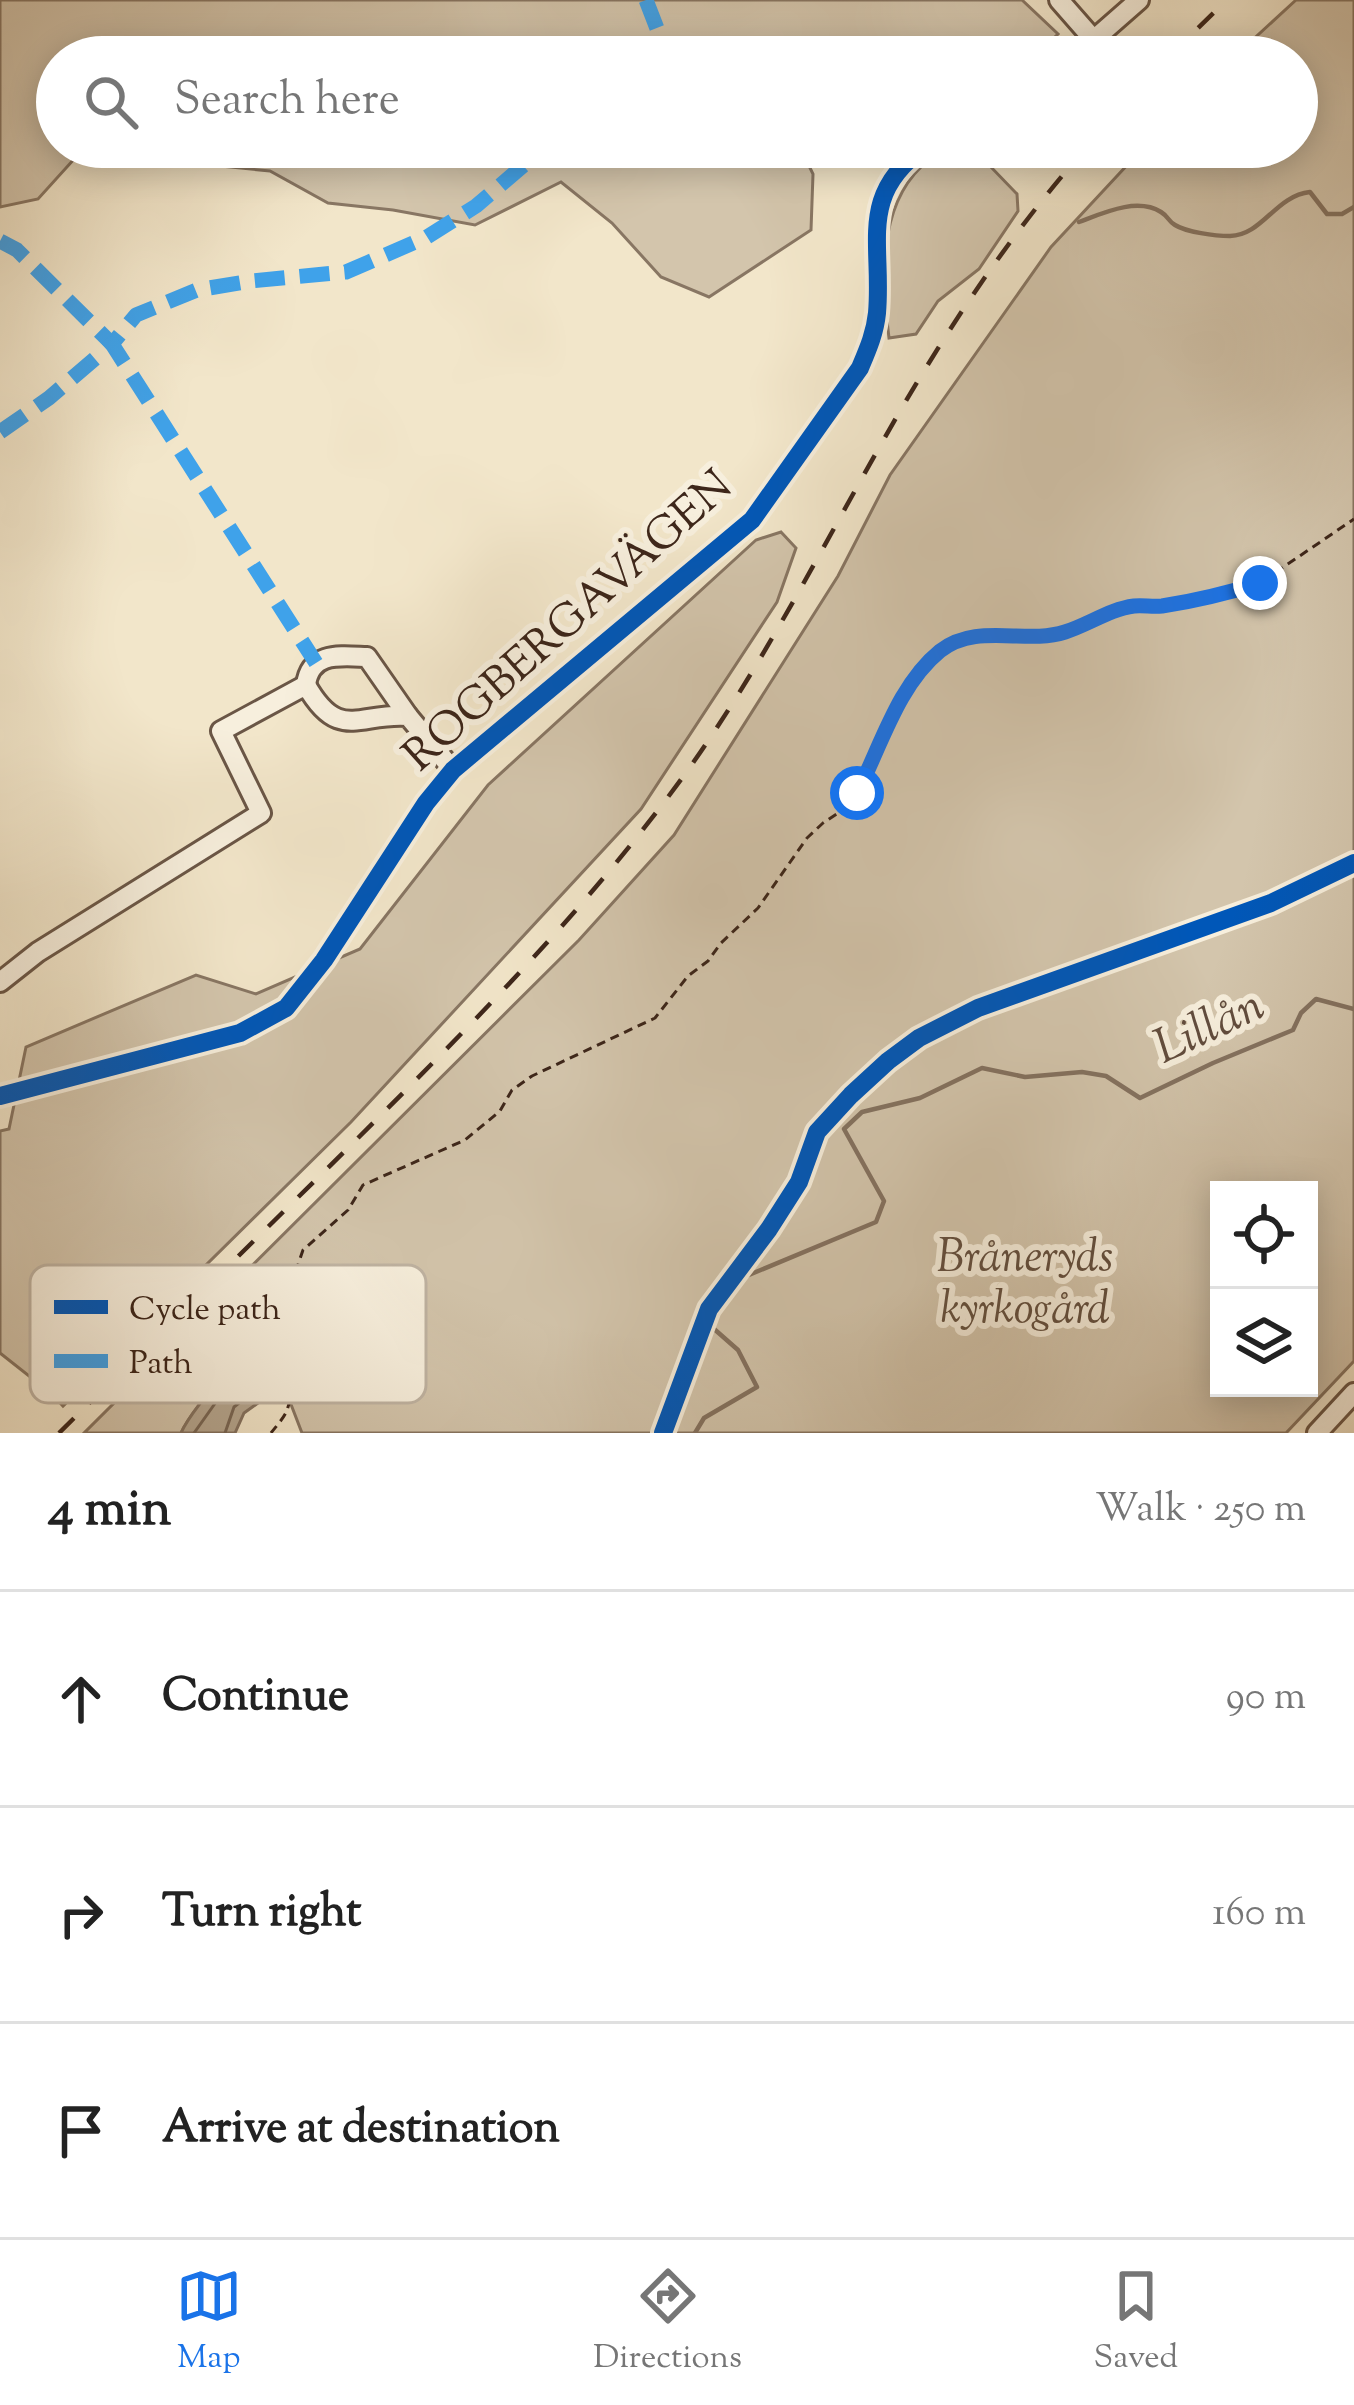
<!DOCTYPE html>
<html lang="en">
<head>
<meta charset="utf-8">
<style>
  :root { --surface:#fff; --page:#f6f6f6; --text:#222; --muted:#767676; --line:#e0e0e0; --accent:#1a73e8 }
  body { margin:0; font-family:"Sorts Mill Goudy",serif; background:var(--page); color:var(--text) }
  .controls { position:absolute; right:36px; bottom:36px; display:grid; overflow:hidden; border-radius:0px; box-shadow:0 6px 30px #0003 }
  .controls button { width:108px; height:108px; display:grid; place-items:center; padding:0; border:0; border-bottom:3px solid var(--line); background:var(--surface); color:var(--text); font:60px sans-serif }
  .stop { position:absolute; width:36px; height:36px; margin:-27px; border:9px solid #1a73e8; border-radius:50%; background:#fff }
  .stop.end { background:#1a73e8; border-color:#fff; box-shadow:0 3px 12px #0008 }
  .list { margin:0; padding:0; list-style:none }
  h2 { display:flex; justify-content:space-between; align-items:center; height:156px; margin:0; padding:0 48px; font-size:51px }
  h2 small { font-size:39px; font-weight:400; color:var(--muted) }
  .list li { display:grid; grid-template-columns:78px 1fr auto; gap:36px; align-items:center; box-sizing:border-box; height:216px; padding:0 48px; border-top:3px solid var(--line) }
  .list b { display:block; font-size:45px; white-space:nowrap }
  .list em { font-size:39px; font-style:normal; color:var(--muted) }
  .icon { flex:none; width:66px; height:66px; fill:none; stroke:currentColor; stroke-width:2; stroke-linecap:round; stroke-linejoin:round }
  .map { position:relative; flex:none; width:1354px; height:1433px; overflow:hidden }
  .search { position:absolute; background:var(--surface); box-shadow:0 6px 30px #0003; left:36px; right:36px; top:36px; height:132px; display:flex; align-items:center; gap:30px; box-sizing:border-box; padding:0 42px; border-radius:66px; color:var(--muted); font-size:45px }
  .sheet { height:804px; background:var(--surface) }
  nav { display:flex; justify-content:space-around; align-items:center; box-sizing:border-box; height:168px; border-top:3px solid var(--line); background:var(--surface); font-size:33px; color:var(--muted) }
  nav a { display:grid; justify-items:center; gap:6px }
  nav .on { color:var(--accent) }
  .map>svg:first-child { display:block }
  .green { fill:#d3c5ac; stroke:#887663; stroke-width:3; fill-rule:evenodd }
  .water { fill:#b4a58e; stroke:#847260; stroke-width:3 }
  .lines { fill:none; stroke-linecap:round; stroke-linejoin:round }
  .shore { stroke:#786654; stroke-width:3 }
  .stream { stroke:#847260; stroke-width:4.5 }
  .minor-casing { stroke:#6a5646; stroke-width:24 }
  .path { stroke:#3d261a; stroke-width:3; stroke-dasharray:9 6; stroke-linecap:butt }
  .minor { stroke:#f7efdd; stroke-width:18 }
  .rail { stroke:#3d261a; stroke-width:4.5; stroke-dasharray:21 21; stroke-linecap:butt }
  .quiet { stroke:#3fa2ea; stroke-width:15; stroke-dasharray:30 15; stroke-linecap:butt }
  .cycleway-casing { stroke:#f7efdd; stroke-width:26 }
  .cycleway { stroke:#0057b8; stroke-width:18 }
  .route { stroke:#1a73e8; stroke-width:15 }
  .labels { text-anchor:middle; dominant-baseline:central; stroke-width:12; stroke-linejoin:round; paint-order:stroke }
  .street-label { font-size:45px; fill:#3d261a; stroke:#f7efdd }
  .park-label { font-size:45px; font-style:italic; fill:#624e3e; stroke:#f7efdd }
  .water-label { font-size:48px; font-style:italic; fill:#614c3d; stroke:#f7efdd }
  .key { fill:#f7efdd; stroke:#bfb3a2; stroke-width:3 }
  .key-label { font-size:33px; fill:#3d261a }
</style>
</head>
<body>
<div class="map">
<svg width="1354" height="1433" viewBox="0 0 1354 1433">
  <rect width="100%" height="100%" fill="#f2e6ca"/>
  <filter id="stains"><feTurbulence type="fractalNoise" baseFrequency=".00167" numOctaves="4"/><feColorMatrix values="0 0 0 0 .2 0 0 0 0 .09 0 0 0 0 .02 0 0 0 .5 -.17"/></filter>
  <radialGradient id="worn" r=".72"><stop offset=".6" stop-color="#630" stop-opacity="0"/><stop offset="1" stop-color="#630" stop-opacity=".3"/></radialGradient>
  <g class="green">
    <path d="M0 0H1022L1058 34 1034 57H905L879 41 793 57H57V147H85L38 199 0 207Z"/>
    <path d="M1296 0H1354V1361L1286 1433H302L277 1368 262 1339 247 1331C224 1352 224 1366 209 1391 200 1405 188 1417 181 1433H84L579 940 674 835 838 576 890 475 1051 247 1144 147H1297V57H1234ZM1219 1190H1309V1388H1219Z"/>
    <path d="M129 147H800L813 174 811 230 709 297 661 277 612 223 561 182 475 225 393 210 328 203 270 171 190 163Z"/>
    <path d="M954 147H988V164L1017 194 1018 211 979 269 938 301 916 334 889 338C882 282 877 210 921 167 930 159 944 153 954 147Z"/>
    <path d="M781 532 796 548 777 602 641 809 351 1122 63 1406 52 1394 0 1353V1131L9 1129 26 1047 196 975 256 994 360 949 488 785 756 540Z"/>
  </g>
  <path class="water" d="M247 1331 262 1338 277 1368 265 1398 244 1413 235 1433H181C188 1417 200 1405 209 1391 224 1366 225 1352 247 1331Z"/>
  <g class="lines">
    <path class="shore" d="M194 1433 221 1395 239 1355 246 1348H251L263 1370 255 1390 234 1407 225 1433"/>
    <g class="stream">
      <path d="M1079 222C1103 213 1137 197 1161 212 1169 217 1167 220 1175 225 1186 232 1215 236 1230 236 1263 235 1275 196 1310 192L1327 214H1342L1354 207"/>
      <path d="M744 1277 876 1222 884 1201 844 1129 862 1112 920 1098 982 1068 1025 1077 1082 1072 1106 1076 1140 1098 1213 1063 1293 1030 1301 1013 1316 999 1354 1009"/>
      <path d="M695 1433 704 1418 757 1387 738 1350 713 1328 716 1315"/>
    </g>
    <g class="minor-casing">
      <g id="minor">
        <path d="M1059 0 1094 40"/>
        <path d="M1074 57 1139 0"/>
        <path d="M306 685C310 651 341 656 367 657L408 716"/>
        <path d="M0 982 38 952 261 813 221 731 306 685C339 743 359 712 408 716L453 770"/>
        <path d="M0 1096 240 1033 286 1008 324 960 426 803 453 770 752 520 860 368C868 349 875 333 877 313 883 243 857 195 925 147"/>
        <path d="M663 1433 709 1309 769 1229 799 1182 817 1132 851 1095 888 1061 919 1038 978 1008 1271 903 1354 863"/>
        <path d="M1317 1433 1354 1393"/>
      </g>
    </g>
    <path class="path" d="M271 1433C277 1425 286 1416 288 1407 296 1383 289 1355 268 1341L279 1305 290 1288 303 1250 348 1210 363 1185 465 1140 500 1111 512 1090 532 1076 655 1018 688 976 708 961 721 943 758 908 807 838 823 823 841 811 857 793 880 748 887 723 899 703 927 663 945 647 992 633 1041 636 1066 632 1132 606 1179 603 1260 583 1354 519"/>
    <use href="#minor" class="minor"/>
    <g class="rail">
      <path d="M1168 57 1227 0"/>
      <path d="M59 1433C158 1335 258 1237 357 1139 474 1022 587 909 685 774 759 671 817 557 880 446 939 341 1007 237 1087 147"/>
    </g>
    <g class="quiet">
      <path d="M646 0 658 31 661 57"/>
      <path d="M832 57C862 48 903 45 932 57"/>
      <path d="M999 57 1031 49 1062 57"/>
      <path d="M0 241 17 250 112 344 136 315 197 290 251 281 346 272 427 237 476 206 545 147"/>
      <path d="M0 432 49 398 112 344 316 663"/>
    </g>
    <g class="cycleway-casing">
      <g id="cycleway">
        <path d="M0 1096 240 1033 286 1008 324 960 426 803 453 770 752 520 860 368C868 349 875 333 877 313 883 243 857 195 925 147"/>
        <path d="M663 1433 709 1309 769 1229 799 1182 817 1132 851 1095 888 1061 919 1038 978 1008 1271 903 1354 863"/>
      </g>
    </g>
    <use href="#cycleway" class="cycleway"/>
  </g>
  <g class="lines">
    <path class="route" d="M857 793C881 746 898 685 940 651 977 622 1025 645 1065 632 1088 625 1110 609 1134 606 1143 605 1152 607 1162 606 1195 601 1228 593 1260 583"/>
  </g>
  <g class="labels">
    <g class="street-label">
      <text transform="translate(570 623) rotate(-42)">ROGBERGAVÄGEN</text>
    </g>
    <g class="park-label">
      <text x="1025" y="1259">Bråneryds<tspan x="1025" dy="52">kyrkogård</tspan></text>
    </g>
    <g class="water-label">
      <text transform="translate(1210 1029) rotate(-25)">Lillån</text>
    </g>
  </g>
  <rect x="30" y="1265" width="396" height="138" rx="18" class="key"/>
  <rect x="54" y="1300" width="54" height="14" fill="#0057b8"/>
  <rect x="54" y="1354" width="54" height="14" fill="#3fa2ea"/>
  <g class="key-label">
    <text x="129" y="1319">Cycle path</text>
    <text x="129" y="1373">Path</text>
  </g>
  <rect width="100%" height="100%" filter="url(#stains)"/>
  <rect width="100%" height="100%" fill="url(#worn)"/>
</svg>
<div class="controls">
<button><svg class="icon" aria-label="locate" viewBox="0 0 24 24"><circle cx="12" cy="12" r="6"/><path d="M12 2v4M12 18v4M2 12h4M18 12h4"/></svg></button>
<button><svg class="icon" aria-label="layers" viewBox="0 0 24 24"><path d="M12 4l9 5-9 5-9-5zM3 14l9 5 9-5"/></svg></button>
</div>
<div class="stop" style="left:857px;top:793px"></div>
<div class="stop end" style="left:1260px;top:583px"></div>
<div class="search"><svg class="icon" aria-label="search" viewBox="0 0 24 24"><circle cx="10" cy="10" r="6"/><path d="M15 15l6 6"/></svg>Search here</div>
</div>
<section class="sheet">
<h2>4 min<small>Walk · 250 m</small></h2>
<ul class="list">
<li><svg class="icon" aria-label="ahead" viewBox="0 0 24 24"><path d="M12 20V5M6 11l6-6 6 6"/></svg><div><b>Continue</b></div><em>90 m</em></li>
<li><svg class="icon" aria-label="right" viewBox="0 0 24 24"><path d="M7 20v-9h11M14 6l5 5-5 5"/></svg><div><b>Turn right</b></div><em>160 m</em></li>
<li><svg class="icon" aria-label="arrive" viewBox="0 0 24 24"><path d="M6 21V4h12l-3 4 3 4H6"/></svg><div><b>Arrive at destination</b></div></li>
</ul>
</section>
<nav>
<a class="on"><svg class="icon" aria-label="map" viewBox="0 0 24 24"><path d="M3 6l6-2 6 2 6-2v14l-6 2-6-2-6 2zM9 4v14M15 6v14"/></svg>Map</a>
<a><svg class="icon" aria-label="directions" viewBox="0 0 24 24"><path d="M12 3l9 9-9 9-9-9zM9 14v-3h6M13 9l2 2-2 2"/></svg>Directions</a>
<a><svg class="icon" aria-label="saved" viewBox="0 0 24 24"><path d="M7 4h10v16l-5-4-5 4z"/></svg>Saved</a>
</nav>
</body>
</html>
